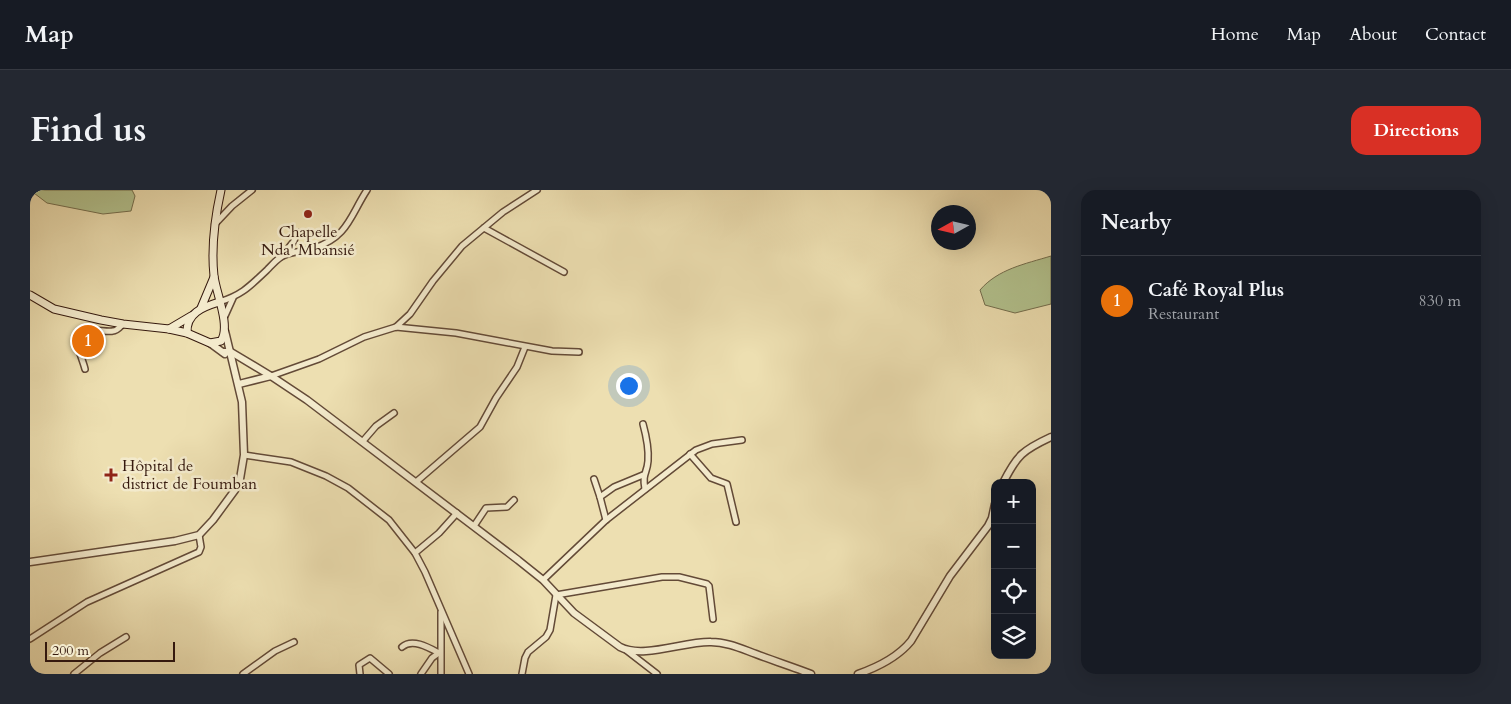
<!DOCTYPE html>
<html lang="en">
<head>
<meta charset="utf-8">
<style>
  :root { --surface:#171b24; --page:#242831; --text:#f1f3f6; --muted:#9ea1a6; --line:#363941; --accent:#d93025 }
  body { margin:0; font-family:Cardo,serif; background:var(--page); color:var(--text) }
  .controls { position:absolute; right:15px; bottom:15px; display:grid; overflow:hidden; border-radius:10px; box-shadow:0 5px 20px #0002 }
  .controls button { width:45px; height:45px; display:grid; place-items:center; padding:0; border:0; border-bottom:1px solid var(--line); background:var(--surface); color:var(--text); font:25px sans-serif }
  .compass { position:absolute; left:901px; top:15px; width:45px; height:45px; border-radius:50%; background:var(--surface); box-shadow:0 5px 20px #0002; rotate:262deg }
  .scale { position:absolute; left:15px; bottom:12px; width:130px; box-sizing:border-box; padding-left:5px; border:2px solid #35190e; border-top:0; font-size:14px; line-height:18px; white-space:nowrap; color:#35190e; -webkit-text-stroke:4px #f3eacc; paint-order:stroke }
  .you { position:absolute; left:598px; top:195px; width:18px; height:18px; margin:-12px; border:4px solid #fff; border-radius:50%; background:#1a73e8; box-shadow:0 0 0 8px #1a73e833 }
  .badge { display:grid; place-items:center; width:32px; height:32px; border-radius:50%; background:var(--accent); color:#fff; font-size:16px; font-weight:700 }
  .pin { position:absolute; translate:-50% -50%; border:2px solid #fff; box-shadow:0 1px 5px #0006 }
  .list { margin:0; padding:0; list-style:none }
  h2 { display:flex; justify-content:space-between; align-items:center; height:65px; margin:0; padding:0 20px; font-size:21px }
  h2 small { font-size:16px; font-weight:400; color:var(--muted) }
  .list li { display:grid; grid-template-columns:32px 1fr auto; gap:15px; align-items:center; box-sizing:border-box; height:90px; padding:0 20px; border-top:1px solid var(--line) }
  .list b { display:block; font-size:19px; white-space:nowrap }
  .list p { margin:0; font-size:16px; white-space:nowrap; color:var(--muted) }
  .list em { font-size:16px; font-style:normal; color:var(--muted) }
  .icon { flex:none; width:28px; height:28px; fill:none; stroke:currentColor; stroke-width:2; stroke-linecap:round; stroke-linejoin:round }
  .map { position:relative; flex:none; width:1021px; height:484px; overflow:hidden; border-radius:15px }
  header { display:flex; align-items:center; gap:30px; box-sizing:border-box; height:70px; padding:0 25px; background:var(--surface); border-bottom:1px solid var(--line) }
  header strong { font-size:24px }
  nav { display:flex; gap:28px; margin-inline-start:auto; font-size:18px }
  .intro { display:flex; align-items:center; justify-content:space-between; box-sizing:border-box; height:120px; padding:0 30px }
  h1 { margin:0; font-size:35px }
  .button { padding:12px 22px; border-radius:15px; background:var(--accent); color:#fff; font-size:18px; font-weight:700 }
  main { display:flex; gap:30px; padding:0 30px }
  aside { flex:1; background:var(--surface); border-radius:15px; box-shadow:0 5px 20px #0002 }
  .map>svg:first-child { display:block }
  .green { fill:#b3c38f; stroke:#746e4e }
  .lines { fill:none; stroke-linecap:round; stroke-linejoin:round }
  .minor-casing { stroke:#634a37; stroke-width:8 }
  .tertiary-casing { stroke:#634a37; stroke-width:9 }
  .secondary-casing { stroke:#35190e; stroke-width:9 }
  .minor { stroke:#f3eacc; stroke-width:5 }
  .tertiary { stroke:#f3eacc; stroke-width:6 }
  .secondary { stroke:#f3eacc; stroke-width:7 }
  .poi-dot { fill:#8f2418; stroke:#f3eacc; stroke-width:2 }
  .labels { text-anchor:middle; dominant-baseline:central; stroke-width:5; stroke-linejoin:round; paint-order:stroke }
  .poi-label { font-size:16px; fill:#35190e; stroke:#f3eacc }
</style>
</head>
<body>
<header>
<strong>Map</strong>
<nav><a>Home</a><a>Map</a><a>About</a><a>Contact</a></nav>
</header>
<div class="intro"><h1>Find us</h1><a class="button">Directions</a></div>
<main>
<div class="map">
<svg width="1021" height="484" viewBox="0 0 1021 484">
  <rect width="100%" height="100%" fill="#eddfb1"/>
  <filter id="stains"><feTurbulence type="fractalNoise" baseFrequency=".004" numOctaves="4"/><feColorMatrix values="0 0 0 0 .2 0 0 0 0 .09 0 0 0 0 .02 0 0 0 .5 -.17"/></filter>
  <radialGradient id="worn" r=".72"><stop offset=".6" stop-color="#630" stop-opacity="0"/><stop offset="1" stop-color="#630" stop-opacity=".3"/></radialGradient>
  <g class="green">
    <path d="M0 0H102L105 6 101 21 73 24 17 13Z"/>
    <path d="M1021 66V114L985 123 955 115 950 100C968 79 995 74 1021 66Z"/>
  </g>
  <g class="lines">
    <g class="minor-casing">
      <g id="minor">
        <path d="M185 34 202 16 222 0"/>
        <path d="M454 38 534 82"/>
        <path d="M252 66 264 51 267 42"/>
        <path d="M189 112C212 105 220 96 237 80 241 76 246 70 251 67 258 62 275 61 284 58 318 47 320 26 337 0"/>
        <path d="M194 128 203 108"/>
        <path d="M366 137 380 124 403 91 432 56 473 22 507 0"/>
        <path d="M55 179C53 171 49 163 48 155 46 132 72 143 83 141 87 141 90 137 93 134"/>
        <path d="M241 186 289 169 334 147 366 137 426 143 522 161 549 162"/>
        <path d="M613 234C616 245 619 259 618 271 617 284 612 283 615 299"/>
        <path d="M333 251 346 236 364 223"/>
        <path d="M660 264 681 288 697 294 706 332"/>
        <path d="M214 265 261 272 296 286 318 298 359 330 385 363 395 382 439 484"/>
        <path d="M564 289 570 307"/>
        <path d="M386 292 450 237 466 208 487 177 495 157"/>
        <path d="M576 330 570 307 584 297 613 285"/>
        <path d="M444 336 456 318 477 317 484 310"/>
        <path d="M385 363 409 343 427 323"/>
        <path d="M513 390 576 330 666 260 682 254 712 250"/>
        <path d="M411 422V484"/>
        <path d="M0 449 57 412 169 362 171 357 169 345"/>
        <path d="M372 457C382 448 398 457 409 463"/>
        <path d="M596 460 627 484"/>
        <path d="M44 484 70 463 96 447"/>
        <path d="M213 484 245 461 264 452"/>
        <path d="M330 484 329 475 340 468 359 484"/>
        <path d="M391 484 402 468 410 462"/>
        <path d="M492 484 495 468 498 462 516 447 520 440 526 405 632 387H649L677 394 679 396 683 429"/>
      </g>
    </g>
    <g class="tertiary-casing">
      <g id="tertiary">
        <path d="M180 153 195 164"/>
        <path d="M193 162H201L241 186 277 210 488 370 513 390 544 423 590 457C613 469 655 451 681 452 697 452 712 459 726 464 744 471 763 477 781 484"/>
        <path d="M209 194 241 186"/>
        <path d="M973 293C987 265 993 260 1021 247"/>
        <path d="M0 372 145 351 169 345 183 330 205 300 210 289 214 265 212 212 195 141"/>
        <path d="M828 484C848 477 868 467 881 451L920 386 958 336 962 328 965 314"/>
      </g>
    </g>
    <g class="secondary-casing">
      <g id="secondary">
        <path d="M0 105 24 119 71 130 93 134 139 139 157 143 180 153 191 151C201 136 186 103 184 86 181 58 185 27 191 0"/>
        <path d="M171 118 184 87"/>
        <path d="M139 139 161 126"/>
        <path d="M157 143C156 123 173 117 189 112"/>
      </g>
    </g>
    <use href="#minor" class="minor"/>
    <use href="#tertiary" class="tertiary"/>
    <use href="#secondary" class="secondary"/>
  </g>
  <g class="poi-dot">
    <circle cx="278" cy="24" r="5"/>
    <path d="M78.5 277.5h5v5h5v5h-5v5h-5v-5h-5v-5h5z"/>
  </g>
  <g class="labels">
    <g class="poi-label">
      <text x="278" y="42">Chapelle<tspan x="278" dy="18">Nda' Mbansié</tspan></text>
      <text x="92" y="276" text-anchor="start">Hôpital de<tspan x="92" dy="18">district de Foumban</tspan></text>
    </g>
  </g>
  <rect width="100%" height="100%" filter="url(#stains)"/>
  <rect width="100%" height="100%" fill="url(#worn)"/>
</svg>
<div class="controls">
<button>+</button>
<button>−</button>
<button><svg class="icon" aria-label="locate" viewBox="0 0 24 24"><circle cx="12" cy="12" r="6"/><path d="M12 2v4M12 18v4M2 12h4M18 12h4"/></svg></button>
<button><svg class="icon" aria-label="layers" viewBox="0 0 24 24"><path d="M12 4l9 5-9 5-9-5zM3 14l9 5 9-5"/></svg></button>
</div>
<svg class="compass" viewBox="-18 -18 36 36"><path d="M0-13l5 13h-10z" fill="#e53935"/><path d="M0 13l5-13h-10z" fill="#9ea1a6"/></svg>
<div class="scale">200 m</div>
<div class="you"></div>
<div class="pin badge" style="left:58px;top:151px;background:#e8710a">1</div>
</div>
<aside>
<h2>Nearby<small></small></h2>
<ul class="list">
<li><span class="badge" style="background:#e8710a">1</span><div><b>Café Royal Plus</b><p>Restaurant</p></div><em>830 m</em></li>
</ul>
</aside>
</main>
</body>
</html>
